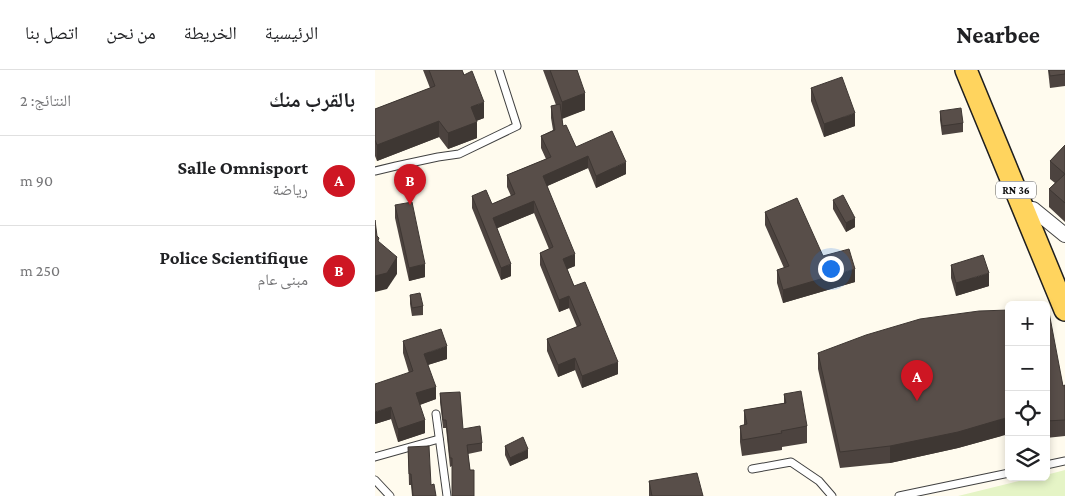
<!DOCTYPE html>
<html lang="ar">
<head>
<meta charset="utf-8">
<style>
  :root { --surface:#fff; --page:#f6f6f6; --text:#202124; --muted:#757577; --line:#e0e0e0; --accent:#ce1623 }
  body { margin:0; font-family:"Crimson Pro","Noto Naskh Arabic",serif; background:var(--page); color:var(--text); direction:rtl }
  .controls { position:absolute; right:15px; bottom:15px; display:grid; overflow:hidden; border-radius:8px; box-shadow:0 2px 8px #0003 }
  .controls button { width:45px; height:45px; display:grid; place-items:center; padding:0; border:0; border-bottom:1px solid var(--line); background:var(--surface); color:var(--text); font:25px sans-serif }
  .you { position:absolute; left:455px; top:198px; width:18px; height:18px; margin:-12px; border:4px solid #fff; border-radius:50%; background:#1a73e8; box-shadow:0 0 0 8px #1a73e833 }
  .badge { display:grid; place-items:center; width:32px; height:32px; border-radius:50%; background:var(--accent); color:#fff; font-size:16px; font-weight:700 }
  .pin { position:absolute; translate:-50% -41px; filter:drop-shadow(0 1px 2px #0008) }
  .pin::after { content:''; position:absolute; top:26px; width:18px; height:15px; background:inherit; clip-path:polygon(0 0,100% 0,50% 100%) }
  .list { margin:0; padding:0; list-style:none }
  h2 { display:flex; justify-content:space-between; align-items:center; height:65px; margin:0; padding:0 20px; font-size:21px }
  h2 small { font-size:16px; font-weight:400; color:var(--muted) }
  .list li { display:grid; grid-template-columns:32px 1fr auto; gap:15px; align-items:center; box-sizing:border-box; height:90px; padding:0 20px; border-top:1px solid var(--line) }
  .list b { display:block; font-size:19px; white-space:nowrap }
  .list p { margin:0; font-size:16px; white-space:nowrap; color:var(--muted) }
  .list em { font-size:16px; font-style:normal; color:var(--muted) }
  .icon { flex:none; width:28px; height:28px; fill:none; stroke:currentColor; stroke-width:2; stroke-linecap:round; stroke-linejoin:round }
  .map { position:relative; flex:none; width:690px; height:426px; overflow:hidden; direction:ltr }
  header { display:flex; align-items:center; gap:30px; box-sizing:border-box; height:70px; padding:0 25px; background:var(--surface); border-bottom:1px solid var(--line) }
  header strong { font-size:24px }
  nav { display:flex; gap:28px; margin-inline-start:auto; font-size:18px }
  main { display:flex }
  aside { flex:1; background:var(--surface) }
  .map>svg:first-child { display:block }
  .pitch { fill:#e5f4c6 }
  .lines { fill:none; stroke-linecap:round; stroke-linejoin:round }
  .service-casing { stroke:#414141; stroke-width:9 }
  .minor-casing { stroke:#414141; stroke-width:16 }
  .primary-casing { stroke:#1f1f1f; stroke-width:24 }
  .service { stroke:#fff; stroke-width:7 }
  .minor { stroke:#fff; stroke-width:14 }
  .primary { stroke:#ffd45e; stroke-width:21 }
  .wall { fill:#4c433f }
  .shaded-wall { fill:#3e3733 }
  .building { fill:#584e49; stroke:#3e3733 }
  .labels { text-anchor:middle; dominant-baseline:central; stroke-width:5; stroke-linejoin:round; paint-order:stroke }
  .shield { fill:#fff; stroke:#565656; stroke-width:1 }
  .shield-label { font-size:11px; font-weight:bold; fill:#0e0e0e }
</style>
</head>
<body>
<header>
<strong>Nearbee</strong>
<nav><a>الرئيسية</a><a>الخريطة</a><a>من نحن</a><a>اتصل بنا</a></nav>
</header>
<main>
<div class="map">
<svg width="690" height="426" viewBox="0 0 690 426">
  <rect width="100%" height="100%" fill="#fffbee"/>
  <path class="pitch" d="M690 400V426H583L660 407H671V405Z"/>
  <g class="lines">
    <g class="service-casing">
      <g id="service">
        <path d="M0 101 21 96 63 87 84 84 142 56 124 0"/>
        <path d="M61 344 72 426"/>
        <path d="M0 387 64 369"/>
        <path d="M671 395 690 391"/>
        <path d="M377 399 416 392 444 411 457 426"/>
        <path d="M0 410 15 426"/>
        <path d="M524 426 634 403"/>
      </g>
    </g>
    <g class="minor-casing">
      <path id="minor" d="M658 139 690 165"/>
    </g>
    <g class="primary-casing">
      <path id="primary" d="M591 0 690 240"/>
    </g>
    <use href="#service" class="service"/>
    <use href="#minor" class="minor"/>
    <use href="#primary" class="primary"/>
  </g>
  <g class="wall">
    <path d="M48 0H87L109 48 101 51 102 68 73 79 64 67 2 91 0 86V39L55 18Z"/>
    <path d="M168 0H202L210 40 187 48 188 56 201 77 251 104 221 118 213 98 172 116 200 196 192 199 199 216 243 304 207 318 200 300 183 307 172 281V269L202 257 194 238 184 242 165 195V183L174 179 159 143 122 158 136 206 126 210 97 138V126L117 134 136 126 132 117V105L171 89 166 78V66L178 60 176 48V36L181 35Z"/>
    <path d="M673 0H690V16L675 18Z"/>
    <path d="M436 18 480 56 449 67 436 31Z"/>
    <path d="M565 41 588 53V62L567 65 565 50Z"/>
    <path d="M690 75V152L674 137V119L680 113 675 109V91Z"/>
    <path d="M458 130 480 157 471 162 458 139Z"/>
    <path d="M20 135 50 207 34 211 20 148Z"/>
    <path d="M390 142 480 212 408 233 402 213V200L409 198 390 155Z"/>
    <path d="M576 195 614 216 581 226 576 208Z"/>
    <path d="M35 225 48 236V245L37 246 35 234Z"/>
    <path d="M671 237 688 316 690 315V366L671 368Z"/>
    <path d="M28 271 72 289 53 295 61 329 45 335 50 363 23 372 16 349 0 354 34 303 28 283Z"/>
    <path d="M443 283 626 366 583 378 515 393 465 398 443 299Z"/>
    <path d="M65 323 88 359 107 373V381L93 384 95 400 99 426 77 396 75 397 71 358H68L65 332Z"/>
    <path d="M409 324 432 356V373L407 377V380L367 386 365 372V356L369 355V340L409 333Z"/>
    <path d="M130 376 153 388 135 396 130 385Z"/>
    <path d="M33 377 56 415 61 426H37L36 415H34Z"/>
    <path d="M274 411 328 426H274Z"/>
  </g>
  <g class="shaded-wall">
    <path d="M210 23V40L187 49V32Z"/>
    <path d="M109 32V48L96 53V37Z"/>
    <path d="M480 43V56L449 67V54Z"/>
    <path d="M64 51V67L2 91V75Z"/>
    <path d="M102 52V68L73 79V63Z"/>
    <path d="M213 86V98L168 118V106Z"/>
    <path d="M251 92V104L221 118V106Z"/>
    <path d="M159 131V143L118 160V148Z"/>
    <path d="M480 148V157L471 162V153Z"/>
    <path d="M200 184V196L188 201V189Z"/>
    <path d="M22 187V204L12 219 0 222V206Z"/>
    <path d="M50 194V207L34 211V198Z"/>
    <path d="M136 194V206L126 210V198Z"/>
    <path d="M480 199V212L408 233V220Z"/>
    <path d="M614 203V216L581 226V213Z"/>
    <path d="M194 226V238L184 242V230Z"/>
    <path d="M72 276V289L49 296V284Z"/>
    <path d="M200 288V300L183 307V295Z"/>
    <path d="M243 292V304L207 318V306Z"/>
    <path d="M61 317V329L41 336V323Z"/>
    <path d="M16 337V349L0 354V342Z"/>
    <path d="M634 347V364L583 378 515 393V376Z"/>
    <path d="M50 350V363L23 372V359Z"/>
    <path d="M153 379V388L135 396V388Z"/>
  </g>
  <g class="building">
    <path d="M54 0H87L89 5 97 1 109 32 96 37 102 52 73 63 64 51 2 75 0 70V39L60 16Z"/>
    <path d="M175 0H202L210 23 187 32Z"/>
    <path d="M674 0H690V4L675 6Z"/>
    <path d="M467 7 480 43 449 54 436 18Z"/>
    <path d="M185 34 188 56 191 55 201 77 237 61 251 92 221 106 213 86 168 106 200 184 188 189 199 216 210 212 243 292 207 306 200 288 183 295 172 269 206 255 194 226 184 230 165 183 178 177 159 131 118 148 136 194 126 198 97 126 111 120 117 134 140 124 132 105 176 87 166 66 180 60 176 36Z"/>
    <path d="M586 38 588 53 567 56 565 41Z"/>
    <path d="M690 75V133L674 119 690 104 675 91Z"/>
    <path d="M468 125 480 148 471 153 458 130Z"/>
    <path d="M422 128 448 186 474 179 480 199 408 220 402 200 414 196 390 142Z"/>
    <path d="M37 132 50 194 34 198 20 135Z"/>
    <path d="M0 150 2 166 4 168 3 171 22 187 12 203 0 206Z"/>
    <path d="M608 185 614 203 581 213 576 195Z"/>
    <path d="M45 223 48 236 37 238 35 225Z"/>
    <path d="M671 237H673L688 316 690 315V350L671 351Z"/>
    <path d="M634 240V347L583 362 515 376 465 382 443 283 491 265 545 249 604 241Z"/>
    <path d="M66 259 72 276 49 284 61 317 41 323 50 350 23 359 16 337 0 342V314L38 301 28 271Z"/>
    <path d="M426 321 432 356 406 361 407 363 367 370 365 356 372 354 369 340 411 333 409 324Z"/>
    <path d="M85 322 88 359 105 356 107 373 92 375 95 400H99V426H77V388H75L71 350H68L65 323Z"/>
    <path d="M148 367 153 379 135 388 130 376Z"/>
    <path d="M54 376 56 415 59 414 61 426H38L36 404H34L33 377Z"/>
    <path d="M322 403 328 426H277L274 411Z"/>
  </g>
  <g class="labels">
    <rect class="shield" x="621" y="111.5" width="40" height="17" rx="4"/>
    <g class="shield-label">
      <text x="641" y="120">RN 36</text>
    </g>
  </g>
</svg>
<div class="controls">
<button>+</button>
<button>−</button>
<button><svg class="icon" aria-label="locate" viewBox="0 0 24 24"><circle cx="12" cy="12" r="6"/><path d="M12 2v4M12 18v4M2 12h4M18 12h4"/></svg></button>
<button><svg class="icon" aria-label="layers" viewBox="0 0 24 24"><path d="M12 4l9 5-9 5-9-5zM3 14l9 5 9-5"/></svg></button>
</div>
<div class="you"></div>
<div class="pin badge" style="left:542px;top:331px">A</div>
<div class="pin badge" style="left:35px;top:135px">B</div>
</div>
<aside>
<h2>بالقرب منك<small>النتائج: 2</small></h2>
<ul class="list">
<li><span class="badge">A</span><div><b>Salle Omnisport</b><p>رياضة</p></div><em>90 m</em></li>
<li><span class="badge">B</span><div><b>Police Scientifique</b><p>مبنى عام</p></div><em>250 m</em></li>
</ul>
</aside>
</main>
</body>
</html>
